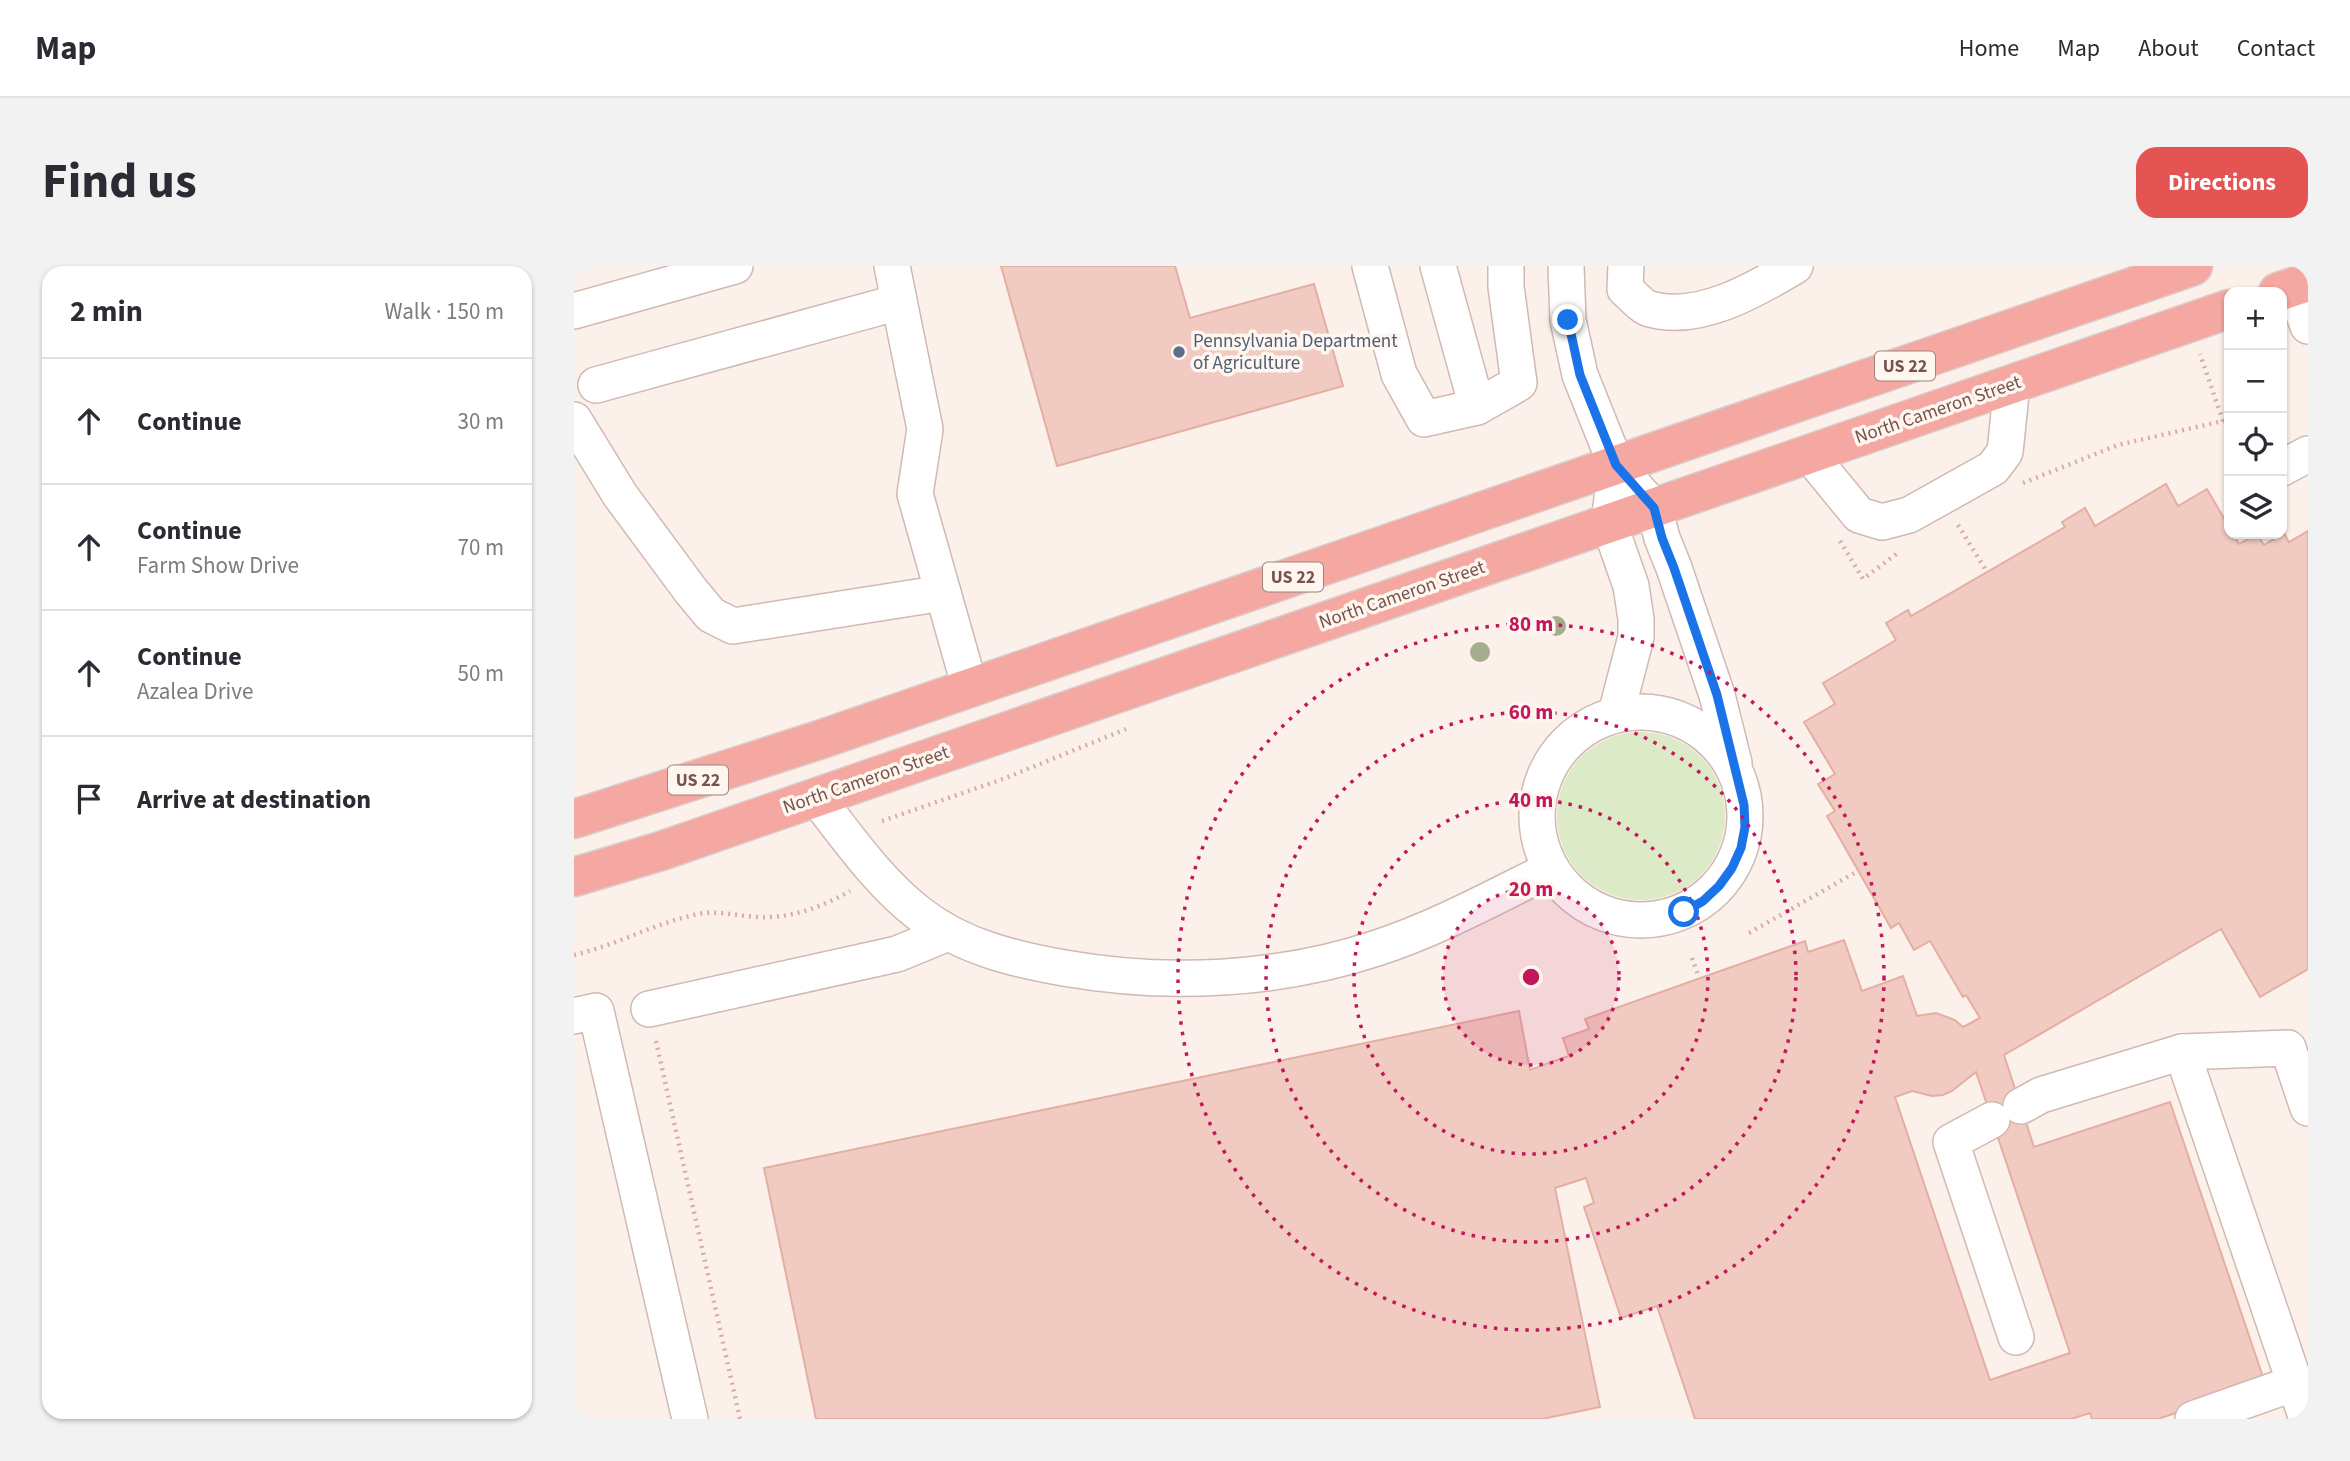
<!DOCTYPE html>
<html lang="en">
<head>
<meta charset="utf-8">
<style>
  :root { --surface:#fff; --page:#f2f2f3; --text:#2b2b33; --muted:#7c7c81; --line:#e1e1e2; --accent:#e35452 }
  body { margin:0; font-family:"Source Sans 3",sans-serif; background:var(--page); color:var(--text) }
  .controls { position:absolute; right:21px; top:21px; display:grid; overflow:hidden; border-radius:14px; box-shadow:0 2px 5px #0004 }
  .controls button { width:63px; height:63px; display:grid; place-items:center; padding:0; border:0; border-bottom:2px solid var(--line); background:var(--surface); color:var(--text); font:35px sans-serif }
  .stop { position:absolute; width:21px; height:21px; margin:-16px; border:5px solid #1a73e8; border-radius:50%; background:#fff }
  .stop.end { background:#1a73e8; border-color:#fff; box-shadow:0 2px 7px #0008 }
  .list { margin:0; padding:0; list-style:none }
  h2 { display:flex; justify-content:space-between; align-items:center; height:91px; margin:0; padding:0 28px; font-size:30px }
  h2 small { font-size:23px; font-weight:400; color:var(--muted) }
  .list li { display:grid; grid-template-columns:46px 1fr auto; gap:21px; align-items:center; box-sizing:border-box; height:126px; padding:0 28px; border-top:2px solid var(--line) }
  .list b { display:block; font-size:26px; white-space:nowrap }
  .list p { margin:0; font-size:23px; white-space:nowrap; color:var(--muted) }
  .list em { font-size:23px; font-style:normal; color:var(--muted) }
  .icon { flex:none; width:38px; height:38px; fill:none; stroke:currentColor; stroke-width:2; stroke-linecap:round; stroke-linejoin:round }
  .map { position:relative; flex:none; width:1734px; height:1153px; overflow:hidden; border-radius:21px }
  header { display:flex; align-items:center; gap:42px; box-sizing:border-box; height:98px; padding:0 35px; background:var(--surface); border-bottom:2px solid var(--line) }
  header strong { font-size:33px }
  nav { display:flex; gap:38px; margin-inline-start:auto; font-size:24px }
  .intro { display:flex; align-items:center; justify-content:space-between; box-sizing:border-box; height:168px; padding:0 42px }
  h1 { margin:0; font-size:49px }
  .button { padding:18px 32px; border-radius:21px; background:var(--accent); color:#fff; font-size:24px; font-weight:700 }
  main { display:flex; gap:42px; padding:0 42px }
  aside { flex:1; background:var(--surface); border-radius:21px; box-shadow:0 2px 5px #0004 }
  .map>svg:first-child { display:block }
  .green { fill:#ddeac8 }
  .building { fill:#f1cbc2; stroke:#e4aea2; stroke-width:2; fill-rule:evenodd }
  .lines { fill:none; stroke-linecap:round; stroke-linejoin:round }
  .minor-casing { stroke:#d1b9b1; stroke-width:38 }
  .highway-casing { stroke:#d9cfcd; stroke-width:41 }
  .path { stroke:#d7ada4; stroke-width:4.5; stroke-dasharray:2 5; stroke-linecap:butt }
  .minor { stroke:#fff; stroke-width:35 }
  .highway { stroke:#f5a7a2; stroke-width:38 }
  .tree { fill:#a4ae8d }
  .route { stroke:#1a73e8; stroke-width:9 }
  .ring { fill:none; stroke:#c2185b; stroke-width:3.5; stroke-dasharray:3.5 7 }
  .service-dot { fill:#5c6f8a; stroke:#fff6f0; stroke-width:2.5 }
  .labels { text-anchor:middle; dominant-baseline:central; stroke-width:7; stroke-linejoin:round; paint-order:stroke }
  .shield { fill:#fff6f0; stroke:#a0847e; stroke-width:2 }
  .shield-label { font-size:18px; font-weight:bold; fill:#77534d }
  .service-label { font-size:19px; fill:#4e5e75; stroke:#fff6f0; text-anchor:start }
  .street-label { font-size:19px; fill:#77534d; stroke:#fff6f0 }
  .centre { fill:#c2185b; stroke:#fff6f0; stroke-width:3.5 }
  .ring-label { font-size:21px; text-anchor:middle; font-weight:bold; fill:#c2185b; stroke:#fff6f0; stroke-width:7; stroke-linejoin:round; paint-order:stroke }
</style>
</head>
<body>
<header>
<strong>Map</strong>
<nav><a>Home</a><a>Map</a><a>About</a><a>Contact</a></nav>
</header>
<div class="intro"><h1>Find us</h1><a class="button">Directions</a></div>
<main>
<aside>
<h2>2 min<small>Walk · 150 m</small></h2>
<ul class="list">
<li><svg class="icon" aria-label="ahead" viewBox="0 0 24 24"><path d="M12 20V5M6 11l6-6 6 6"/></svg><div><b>Continue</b></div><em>30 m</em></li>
<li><svg class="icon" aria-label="ahead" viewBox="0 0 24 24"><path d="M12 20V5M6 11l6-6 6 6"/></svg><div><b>Continue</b><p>Farm Show Drive</p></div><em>70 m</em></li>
<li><svg class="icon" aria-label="ahead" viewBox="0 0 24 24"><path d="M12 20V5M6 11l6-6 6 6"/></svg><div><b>Continue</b><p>Azalea Drive</p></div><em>50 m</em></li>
<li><svg class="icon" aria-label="arrive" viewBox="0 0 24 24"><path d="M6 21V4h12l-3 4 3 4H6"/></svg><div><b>Arrive at destination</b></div></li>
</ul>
</aside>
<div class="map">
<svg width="1734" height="1153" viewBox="0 0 1734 1153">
  <rect width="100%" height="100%" fill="#fcf1ea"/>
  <circle class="green" cx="1067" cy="550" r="84"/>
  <g class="building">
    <path d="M427 0H601L616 52 740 18 769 120 483 200Z"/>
    <path d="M1592 218 1604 240 1633 223 1655 261V268H1659L1665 278 1683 268 1690 279 1710 267 1715 276 1734 265V703L1686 731 1647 663 1430 789 1460 881 1596 836 1691 1117 1584 1153H1518L1516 1147 1497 1153H1121L1083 1040 1047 1052 1010 941 1020 937 1012 912 981 922 1026 1141 968 1153H242L190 902 945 745 956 804 995 790 989 772 1015 763 1011 753 1231 675 1234 686 1270 674 1288 725 1329 710 1343 750 1362 747 1381 754 1389 761 1406 752 1392 729 1389 731 1356 675 1340 684 1325 657 1317 662 1253 550 1261 545 1244 518 1261 508 1230 456 1261 438 1249 417 1322 374 1312 357 1334 344 1337 350 1491 261 1488 256 1511 242 1521 260ZM1402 806 1496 1087 1416 1114 1321 831 1338 825 1358 830 1369 829 1378 825Z"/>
  </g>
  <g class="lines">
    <g class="minor-casing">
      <g id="minor">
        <path d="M318 0 351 163 341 228 396 422"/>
        <path d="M796 0 825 108 850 153 903 141 945 117 932 21V0"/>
        <path d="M864 0 903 141"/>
        <path d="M992 0 994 54 1006 109 1042 199 1080 242 1088 272 1100 302 1143 429 1160 497"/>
        <path d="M1052 0 1051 23C1058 29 1068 41 1076 43 1124 57 1181 24 1221 0"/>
        <path d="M1720 21 1734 60"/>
        <path d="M0 45 161 0"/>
        <path d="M22 119 325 36"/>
        <path d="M0 154 46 229 117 325 137 349 159 360 369 327"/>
        <path d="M1235 188 1285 249 1308 256 1335 249 1419 202 1431 186 1438 118"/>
        <path d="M1042 199 1035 257 1057 320 1062 353V371L1042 448"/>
        <path d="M1708 202 1734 188"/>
        <circle cx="1067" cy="550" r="104"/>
        <path d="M242 531C274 572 305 617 347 649 389 681 439 693 490 702 593 720 704 715 803 682 864 662 920 631 977 603"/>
        <path d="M75 743 323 688 374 667"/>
        <path d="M0 750 22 745 116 1153"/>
        <path d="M1447 840 1467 829 1608 786"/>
        <path d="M1418 854 1377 876 1442 1071"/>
        <path d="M1619 1153 1721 1117"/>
        <path d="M1733 1153 1608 786 1714 782 1734 842"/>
      </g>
    </g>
    <g class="highway-casing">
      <g id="highway">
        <path d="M1704 26 1734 16"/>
        <path d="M0 553 248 473 1619 0"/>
        <path d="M0 611 87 585 1655 43"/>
      </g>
    </g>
    <g class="path">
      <path d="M1449 217 1544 179 1649 155 1626 88"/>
      <path d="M1384 259 1413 306"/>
      <path d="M1266 275 1289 313 1325 286"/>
      <path d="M308 555 429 513 552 463"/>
      <path d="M1175 667 1284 605"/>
      <path d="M0 689C43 679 81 657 124 648 144 644 163 650 183 651 216 653 248 641 276 625"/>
      <path d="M1118 692 1125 712"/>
      <path d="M82 775 166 1153"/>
    </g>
    <use href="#minor" class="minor"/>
    <use href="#highway" class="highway"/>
  </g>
  <g class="tree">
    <circle cx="982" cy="360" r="10"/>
    <circle cx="906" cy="386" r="10"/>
  </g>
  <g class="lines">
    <path class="route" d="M994 54 1006 109 1042 199 1080 242 1088 272 1100 302 1143 429 1170 539 1171 561 1167 582 1158 602 1145 620 1129 635 1110 646"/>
  </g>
  <circle cx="957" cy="711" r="88" fill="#c2185b" fill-opacity=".12"/>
  <g class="ring">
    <circle cx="957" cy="711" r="88"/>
    <circle cx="957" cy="711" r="177"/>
    <circle cx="957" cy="711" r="265"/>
    <circle cx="957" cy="711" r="353"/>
  </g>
  <circle class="service-dot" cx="605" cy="86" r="7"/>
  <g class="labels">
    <g class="shield">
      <rect x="1301" y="85.5" width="60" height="29" rx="5"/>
      <rect x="689" y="296.5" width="60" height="29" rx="5"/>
      <rect x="94" y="499.5" width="60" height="29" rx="5"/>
    </g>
    <g class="shield-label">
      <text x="1331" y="100">US 22</text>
      <text x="719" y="311">US 22</text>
      <text x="124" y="514">US 22</text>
    </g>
    <g class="service-label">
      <text x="619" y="75">Pennsylvania Department<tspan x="619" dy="22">of Agriculture</tspan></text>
    </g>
    <g class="street-label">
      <text transform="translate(1364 144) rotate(-19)">North Cameron Street</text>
      <text transform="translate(828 329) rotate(-19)">North Cameron Street</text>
      <text transform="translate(292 514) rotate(-19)">North Cameron Street</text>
    </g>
  </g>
  <circle cx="957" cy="711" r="10" class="centre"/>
  <g class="ring-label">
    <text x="957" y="365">80 m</text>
    <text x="957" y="453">60 m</text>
    <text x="957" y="541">40 m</text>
    <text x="957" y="630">20 m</text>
  </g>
</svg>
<div class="controls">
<button>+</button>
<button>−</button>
<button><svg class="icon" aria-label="locate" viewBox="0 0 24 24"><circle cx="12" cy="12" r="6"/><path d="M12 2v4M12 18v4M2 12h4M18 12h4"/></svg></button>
<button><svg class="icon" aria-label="layers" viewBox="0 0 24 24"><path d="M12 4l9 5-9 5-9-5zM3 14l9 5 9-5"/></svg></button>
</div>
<div class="stop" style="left:1110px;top:646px"></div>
<div class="stop end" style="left:994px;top:54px"></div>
</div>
</main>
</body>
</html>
